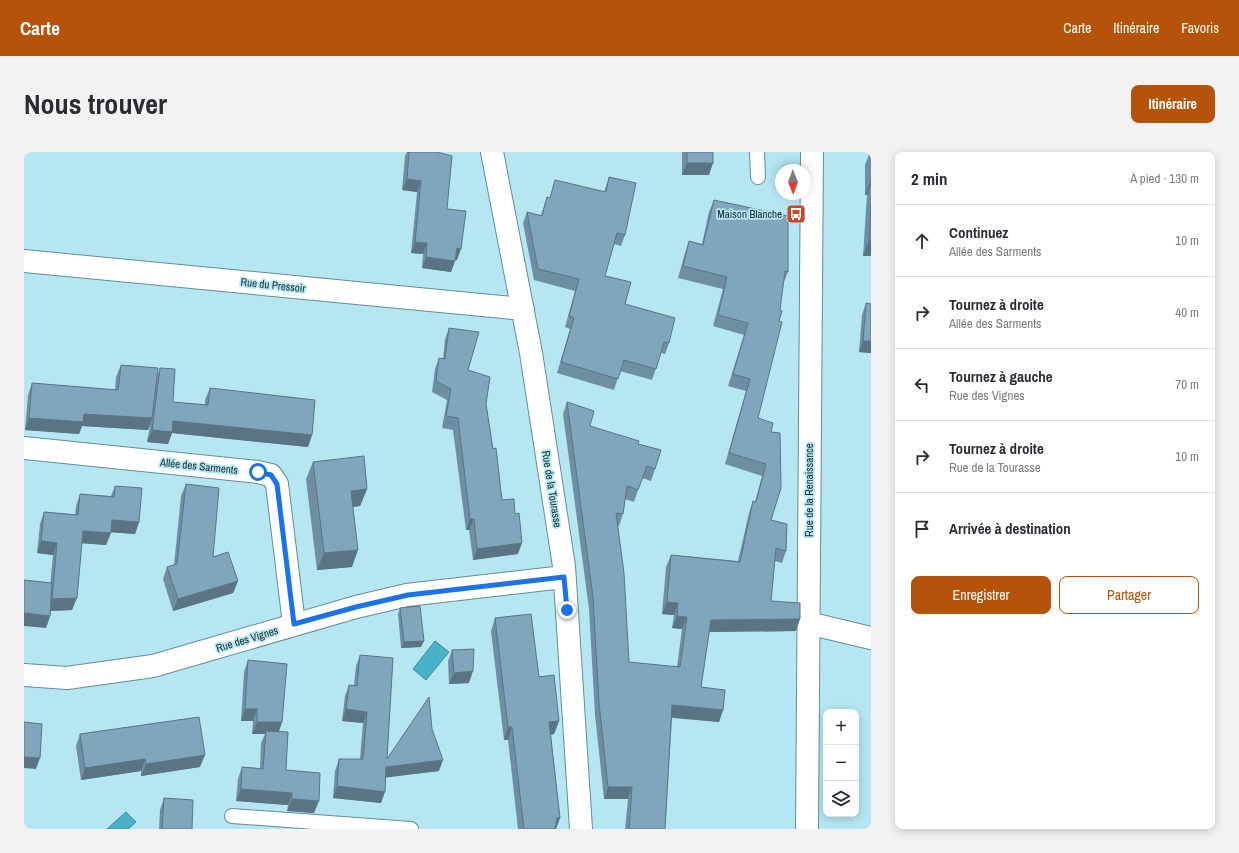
<!DOCTYPE html>
<html lang="fr">
<head>
<meta charset="utf-8">
<style>
  :root { --surface:#fff; --page:#f2f2f3; --text:#2b2b33; --muted:#7c7c81; --line:#e1e1e2; --accent:#b45309 }
  body { margin:0; font-family:"Archivo Narrow",sans-serif; background:var(--page); color:var(--text) }
  .controls { position:absolute; right:12px; bottom:12px; display:grid; overflow:hidden; border-radius:8px; box-shadow:0 2px 10px #0003 }
  .controls button { width:36px; height:36px; display:grid; place-items:center; padding:0; border:0; border-bottom:1px solid var(--line); background:var(--surface); color:var(--text); font:20px sans-serif }
  .compass { position:absolute; left:751px; top:12px; width:36px; height:36px; border-radius:50%; background:var(--surface); box-shadow:0 2px 10px #0003; rotate:179deg }
  .stop { position:absolute; width:12px; height:12px; margin:-9px; border:3px solid #1a73e8; border-radius:50%; background:#fff }
  .stop.end { background:#1a73e8; border-color:#fff; box-shadow:0 1px 4px #0008 }
  .list { margin:0; padding:0; list-style:none }
  h2 { display:flex; justify-content:space-between; align-items:center; height:52px; margin:0; padding:0 16px; font-size:17px }
  h2 small { font-size:13px; font-weight:400; color:var(--muted) }
  .list li { display:grid; grid-template-columns:26px 1fr auto; gap:12px; align-items:center; box-sizing:border-box; height:72px; padding:0 16px; border-top:1px solid var(--line) }
  .list b { display:block; font-size:15px; white-space:nowrap }
  .list p { margin:0; font-size:13px; white-space:nowrap; color:var(--muted) }
  .list em { font-size:13px; font-style:normal; color:var(--muted) }
  .actions { display:flex; gap:8px; padding:12px 16px }
  .actions a { flex:1; padding:9px 0; border:1px solid var(--accent); border-radius:8px; text-align:center; font-size:14px; color:var(--accent) }
  .actions .main { background:var(--accent); color:#fff }
  .icon { flex:none; width:22px; height:22px; fill:none; stroke:currentColor; stroke-width:2; stroke-linecap:round; stroke-linejoin:round }
  .map { position:relative; flex:none; width:847px; height:677px; overflow:hidden; border-radius:8px }
  header { display:flex; align-items:center; gap:24px; box-sizing:border-box; height:56px; padding:0 20px; background:var(--accent); color:#fff }
  header strong { font-size:19px }
  nav { display:flex; gap:22px; margin-inline-start:auto; font-size:14px }
  .intro { display:flex; align-items:center; justify-content:space-between; box-sizing:border-box; height:96px; padding:0 24px }
  h1 { margin:0; font-size:28px }
  .button { padding:10px 18px; border-radius:8px; background:var(--accent); color:#fff; font-size:14px; font-weight:700 }
  main { display:flex; gap:24px; padding:0 24px }
  aside { flex:1; background:var(--surface); border-radius:8px; box-shadow:0 2px 10px #0003 }
  .map>svg:first-child { display:block }
  .water { fill:#4ab2c7; stroke:#3b8a9a }
  .lines { fill:none; stroke-linecap:round; stroke-linejoin:round }
  .service-casing { stroke:#608e99; stroke-width:16 }
  .minor-casing { stroke:#608e99; stroke-width:24 }
  .secondary-casing { stroke:#608e99; stroke-width:24 }
  .service { stroke:#fff; stroke-width:14 }
  .minor { stroke:#fff; stroke-width:22 }
  .secondary { stroke:#fff; stroke-width:22 }
  .wall { fill:#6e8fa2 }
  .shaded-wall { fill:#5a7484 }
  .building { fill:#80a6bc; stroke:#5a7484 }
  .route { stroke:#1a73e8; stroke-width:5 }
  .labels { text-anchor:middle; dominant-baseline:central; stroke-width:3.5; stroke-linejoin:round; paint-order:stroke }
  .poi-label { font-size:11px; fill:#192c31; stroke:#b5e6f1; text-anchor:end }
  .street-label { font-size:11px; fill:#192c31; stroke:#b5e6f1 }
</style>
</head>
<body>
<header>
<strong>Carte</strong>
<nav><a>Carte</a><a>Itinéraire</a><a>Favoris</a></nav>
</header>
<div class="intro"><h1>Nous trouver</h1><a class="button">Itinéraire</a></div>
<main>
<div class="map">
<svg width="847" height="677" viewBox="0 0 847 677">
  <rect width="100%" height="100%" fill="#b5e6f1"/>
  <g class="water">
    <path d="M411 489 425 500 402 528 389 517Z"/>
    <path d="M102 660 112 670 104 677H83Z"/>
  </g>
  <g class="lines">
    <g class="service-casing">
      <g id="service">
        <path d="M733 0 734 25"/>
        <path d="M208 664 387 677"/>
      </g>
    </g>
    <g class="minor-casing">
      <g id="minor">
        <path d="M468 0 507 201 540 414 557 677"/>
        <path d="M0 109 499 157"/>
        <path d="M0 296 234 320 247 323 253 332 270 472"/>
        <path d="M784 471 847 486"/>
        <path d="M0 523 43 526 129 514 332 455 383 443 540 425"/>
      </g>
    </g>
    <g class="secondary-casing">
      <path id="secondary" d="M783 677 788 0"/>
    </g>
    <use href="#service" class="service"/>
    <use href="#minor" class="minor"/>
    <use href="#secondary" class="secondary"/>
  </g>
  <g class="wall">
    <path d="M383 0H413L423 57 433 108H431L427 120 398 116 399 102 387 101 393 40 378 38 381 4Z"/>
    <path d="M658 0H689L685 23H658Z"/>
    <path d="M846 0H847V104H839L843 43H841V13Z"/>
    <path d="M585 25 601 83 597 94 590 92 581 124 601 152 645 191 641 202 637 201 628 228 596 219 590 238 533 221 546 177 541 175 551 139 510 128 499 71 503 60 517 63 523 45 526 46 531 28 580 40Z"/>
    <path d="M690 48 764 120 759 132 756 158 755 169 734 266 747 280V368L762 399 758 411 751 409 747 449 772 479 685 480 677 535 699 558 695 570 648 566 641 677H601L604 647H580L571 563 565 457 539 262 543 250 566 274 614 292 631 317 627 329 618 326 610 350 601 347 599 362 595 374H593L605 510 653 515 658 477 648 476 650 463 638 462 642 415 647 403 714 409 725 361 729 349 731 350 738 324 701 312 722 239 704 234 720 183 689 174 699 137 654 126 661 101 665 89 678 92 685 60Z"/>
    <path d="M842 151 847 201 835 200 838 163Z"/>
    <path d="M425 176 444 218 462 252 469 297 478 348 494 402 449 408 445 378H442L429 278 418 276 423 248 408 240 411 217 415 206 419 207 421 187Z"/>
    <path d="M97 213 133 225 136 216 149 250 181 253V248L186 236 288 283 284 295 148 281 144 292 123 290 126 274 124 278 58 274 55 282 1 278 4 243 8 231 91 238 92 225Z"/>
    <path d="M289 310 343 337 336 354 329 355 328 415 293 418 282 327Z"/>
    <path d="M162 332 189 405 214 429 209 441 149 459 139 427 143 415 150 413 157 344Z"/>
    <path d="M91 334 115 370 111 382 87 380 82 393 58 391 48 458 26 459V464L22 476 29 403 13 401 16 372 20 360 51 363 52 354 56 342 87 344Z"/>
    <path d="M376 456 397 495 377 496 374 462Z"/>
    <path d="M471 466 515 525 535 569 530 582 527 583 536 666 532 677H492H494L484 588H480L467 479Z"/>
    <path d="M428 498 445 531 425 532 424 509Z"/>
    <path d="M336 503 363 607 408 577 415 619 362 625 357 651 309 646 311 619 315 607H336L339 571 318 569 321 544 325 533H330L332 514Z"/>
    <path d="M224 508 258 570 255 579 262 618 290 661 263 659 264 653 212 649 214 627 218 615 236 616 237 591 241 582H228L229 569H217L220 520Z"/>
    <path d="M56 582 176 615 117 624V619L57 628 52 594Z"/>
    <path d="M140 646 168 677H135L136 658Z"/>
  </g>
  <g class="shaded-wall">
    <path d="M663 11H689L685 23H658Z"/>
    <path d="M383 27 397 29 393 40 378 38Z"/>
    <path d="M847 27V32L843 43H841Z"/>
    <path d="M845 88H847V104H839Z"/>
    <path d="M391 90 403 91 399 102 387 101Z"/>
    <path d="M433 96 437 97 433 108H429Z"/>
    <path d="M402 105 431 109 427 120 398 116Z"/>
    <path d="M839 189H847V201L835 200Z"/>
    <path d="M60 262 128 266 124 278 58 274 55 282 1 278 5 266Z"/>
    <path d="M149 269 288 283 284 295 148 281 144 292 123 290 128 278Z"/>
    <path d="M343 337 336 354 321 356 327 339Z"/>
    <path d="M446 367H450L445 378H442Z"/>
    <path d="M88 368 115 370 111 382 83 380Z"/>
    <path d="M59 379 87 381 82 393 55 391Z"/>
    <path d="M17 389 33 391 29 403 13 401Z"/>
    <path d="M498 391 494 402 449 408 453 397Z"/>
    <path d="M334 398 328 415 293 418 300 401Z"/>
    <path d="M214 429 209 441 149 459 154 447Z"/>
    <path d="M53 446 48 458 24 459 28 447Z"/>
    <path d="M643 450 654 451 650 463 638 462Z"/>
    <path d="M0 461 26 464 22 476 0 474Z"/>
    <path d="M653 464 663 465 658 477 648 476Z"/>
    <path d="M776 467 772 479 683 480 687 468Z"/>
    <path d="M400 489 397 495 377 496 380 490Z"/>
    <path d="M449 519 445 531 425 532 430 521Z"/>
    <path d="M648 553 699 558 695 570 644 565Z"/>
    <path d="M221 557H233L229 569H217Z"/>
    <path d="M322 557 343 560 339 571 318 569Z"/>
    <path d="M535 569 530 582 521 583 525 570Z"/>
    <path d="M233 570H258L254 582 242 579 241 582H228Z"/>
    <path d="M484 575H488L484 588H480Z"/>
    <path d="M181 603 176 615 117 624 122 612Z"/>
    <path d="M0 605 16 606 12 617 0 616Z"/>
    <path d="M121 607 117 619 57 628 61 616Z"/>
    <path d="M419 608 415 619 358 626 362 615Z"/>
    <path d="M313 634 361 640 357 651 309 646Z"/>
    <path d="M584 635H608L604 647H580Z"/>
    <path d="M217 637 268 641 264 653 212 649Z"/>
    <path d="M268 647 295 649 290 661 263 659Z"/>
    <path d="M533 666H536L532 677Z"/>
  </g>
  <g class="building">
    <path d="M385 0H413L428 4 423 57 442 59 437 97 433 96 431 109 402 105 403 91 391 90 397 29 383 27Z"/>
    <rect x="663" y="0" width="26" height="11"/>
    <path d="M585 25 612 31 601 83 593 81 581 124 607 130 601 152 651 166 645 191 640 190 632 217 600 208 594 227 537 210 550 166 545 164 555 127 514 117 503 60 518 64 523 45 526 46 531 28 582 40Z"/>
    <path d="M690 48 764 64V120L761 119 756 158 758 159 755 169 758 170 734 266 749 271 747 280 756 281 757 336 747 368 763 372 762 399 752 396 747 449 776 451V467L687 468 677 535 701 538 699 558 648 553 641 677H605L608 635H584L575 551 569 445 543 250 570 259 566 274 615 289 614 292 637 298 631 317 623 314 614 338 603 334 599 362 592 361 600 421 605 510 656 515 663 465 653 464 654 451 643 450 647 403 716 410 729 349 732 350 742 312 705 301 726 227 709 222 724 171 694 163 703 125 659 114 665 89 679 93Z"/>
    <path d="M847 54V88H845Z"/>
    <path d="M842 151 847 152V189H839Z"/>
    <path d="M425 176 455 180 444 218 466 225 462 252 469 297 472 296 478 348 490 347 491 362 495 361 498 391 453 397 450 367H446L434 266 422 264 427 237 412 229 415 206 421 207Z"/>
    <path d="M97 213 134 216 128 266 60 262 59 270 5 266 8 231 94 238Z"/>
    <path d="M136 216 151 217 149 250 184 253 186 236 291 248 288 283 149 269 148 280 128 278Z"/>
    <path d="M340 304 343 337 327 339 334 398 300 401 289 310Z"/>
    <path d="M162 332 195 336 189 405 204 400 214 429 154 447 143 415 153 412Z"/>
    <path d="M91 334 118 336 115 370 88 368 87 381 59 379 53 446 28 447 33 391 17 389 20 360 54 363 56 342 90 345Z"/>
    <path d="M0 428 28 431 26 464 0 461Z"/>
    <path d="M396 454 400 489 380 490 376 456Z"/>
    <path d="M507 462 515 525 530 523 535 569 525 570 536 666H533L531 677H500L488 575H484L471 466Z"/>
    <path d="M450 497 449 519 430 521 428 498Z"/>
    <path d="M336 503 369 506 363 607 405 545 408 577 419 608 362 615 361 640 313 634 315 607H339L343 560 322 557 325 533 333 534Z"/>
    <path d="M224 508 263 512 258 570H233V557H221Z"/>
    <path d="M175 565 181 603 122 612 121 607 61 616 56 582Z"/>
    <path d="M0 570 18 572 16 606 0 605Z"/>
    <path d="M242 579 264 580 262 618 296 621 295 649 268 647V641L217 637 218 615 239 617Z"/>
    <path d="M140 646 169 648 168 677H137L138 676Z"/>
  </g>
  <g class="lines">
    <path class="route" d="M234 320 247 323 253 332 270 472 332 455 384 443 540 425 543 458"/>
  </g>
  <defs>
    <g id="bus-square" transform="scale(1)"><rect x="-9" y="-9" width="18" height="18" rx="4" fill="#cf4526" stroke="#b5e6f1"/><path d="M-5-6H5V4H4V6H2V4H-2V6H-4V4H-5ZM-3.5-4V0h7V-4ZM-3.5 1.2v1.5H-2V1.2ZM2 1.2v1.5H3.5V1.2Z" fill="#fff"/></g>
  </defs>
  <g fill-rule="evenodd">
    <use href="#bus-square" x="772" y="62"/>
  </g>
  <g class="labels">
    <g class="poi-label">
      <text x="758" y="62">Maison Blanche</text>
    </g>
    <g class="street-label">
      <text transform="translate(249 133) rotate(6)">Rue du Pressoir</text>
      <text transform="translate(175 314) rotate(6)">Allée des Sarments</text>
      <text transform="translate(528 337) rotate(81)">Rue de la Tourasse</text>
      <text transform="translate(785 338) rotate(-90)">Rue de la Renaissance</text>
      <text transform="translate(223 487) rotate(-17)">Rue des Vignes</text>
    </g>
  </g>
</svg>
<div class="controls">
<button>+</button>
<button>−</button>
<button><svg class="icon" aria-label="layers" viewBox="0 0 24 24"><path d="M12 4l9 5-9 5-9-5zM3 14l9 5 9-5"/></svg></button>
</div>
<svg class="compass" viewBox="-18 -18 36 36"><path d="M0-13l5 13h-10z" fill="#e53935"/><path d="M0 13l5-13h-10z" fill="#7c7c81"/></svg>
<div class="stop" style="left:234px;top:320px"></div>
<div class="stop end" style="left:543px;top:458px"></div>
</div>
<aside>
<h2>2 min<small>À pied · 130 m</small></h2>
<ul class="list">
<li><svg class="icon" aria-label="ahead" viewBox="0 0 24 24"><path d="M12 20V5M6 11l6-6 6 6"/></svg><div><b>Continuez</b><p>Allée des Sarments</p></div><em>10 m</em></li>
<li><svg class="icon" aria-label="right" viewBox="0 0 24 24"><path d="M7 20v-9h11M14 6l5 5-5 5"/></svg><div><b>Tournez à droite</b><p>Allée des Sarments</p></div><em>40 m</em></li>
<li><svg class="icon" aria-label="left" viewBox="0 0 24 24"><path d="M17 20v-9H6M10 6l-5 5 5 5"/></svg><div><b>Tournez à gauche</b><p>Rue des Vignes</p></div><em>70 m</em></li>
<li><svg class="icon" aria-label="right" viewBox="0 0 24 24"><path d="M7 20v-9h11M14 6l5 5-5 5"/></svg><div><b>Tournez à droite</b><p>Rue de la Tourasse</p></div><em>10 m</em></li>
<li><svg class="icon" aria-label="arrive" viewBox="0 0 24 24"><path d="M6 21V4h12l-3 4 3 4H6"/></svg><div><b>Arrivée à destination</b></div></li>
</ul>
<div class="actions"><a class="main">Enregistrer</a><a>Partager</a></div>
</aside>
</main>
</body>
</html>
